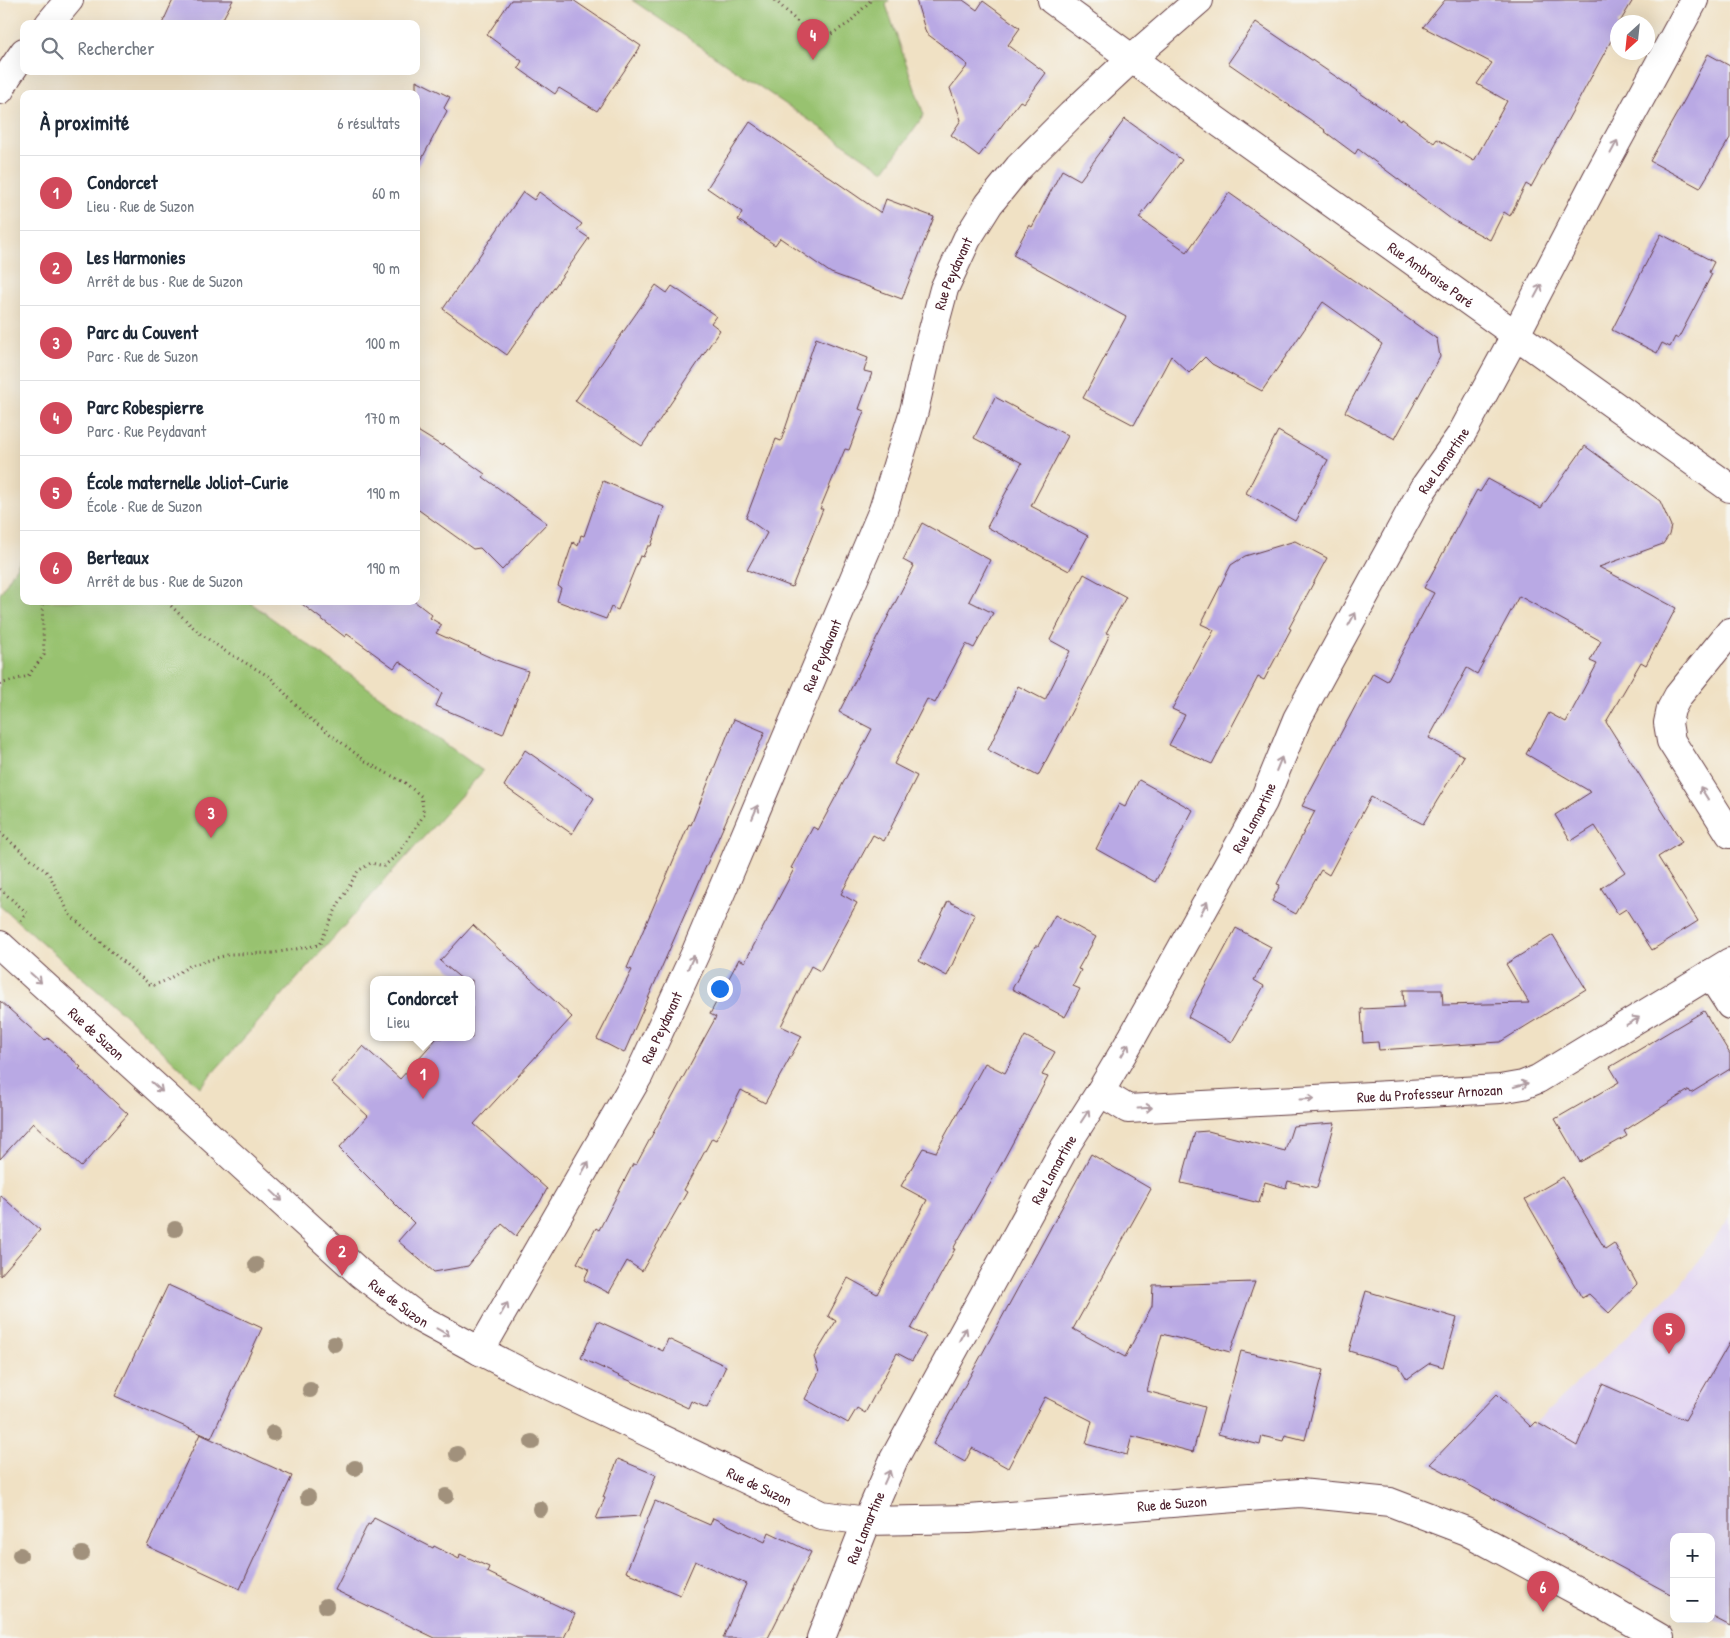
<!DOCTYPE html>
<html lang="fr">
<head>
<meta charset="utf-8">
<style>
  :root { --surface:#fff; --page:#f6f6f7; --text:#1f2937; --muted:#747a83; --line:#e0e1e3; --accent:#d1495b }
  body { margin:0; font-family:"Patrick Hand",sans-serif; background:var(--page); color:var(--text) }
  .controls { position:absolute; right:15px; bottom:15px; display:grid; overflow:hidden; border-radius:10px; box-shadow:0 5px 20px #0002 }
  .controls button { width:45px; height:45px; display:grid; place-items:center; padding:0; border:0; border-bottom:1px solid var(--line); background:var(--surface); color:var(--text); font:25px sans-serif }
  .compass { position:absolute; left:1610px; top:15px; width:45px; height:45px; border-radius:50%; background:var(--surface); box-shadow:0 5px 20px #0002; rotate:207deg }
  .you { position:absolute; left:719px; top:988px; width:18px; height:18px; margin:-12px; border:4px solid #fff; border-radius:50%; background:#1a73e8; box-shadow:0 0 0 8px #1a73e833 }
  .badge { display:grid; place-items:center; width:32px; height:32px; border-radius:50%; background:var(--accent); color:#fff; font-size:16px; font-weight:700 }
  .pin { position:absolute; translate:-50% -41px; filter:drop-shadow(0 1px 2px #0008) }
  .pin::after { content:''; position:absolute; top:26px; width:18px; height:15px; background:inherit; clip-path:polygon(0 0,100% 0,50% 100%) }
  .popup { position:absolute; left:370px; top:976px; width:105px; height:65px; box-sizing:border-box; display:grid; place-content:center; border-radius:10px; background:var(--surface); filter:drop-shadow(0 1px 4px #0005); font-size:16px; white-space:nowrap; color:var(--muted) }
  .popup b { font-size:19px; color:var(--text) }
  .popup::after { content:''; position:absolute; left:50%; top:100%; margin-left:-10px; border:10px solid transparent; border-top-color:var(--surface) }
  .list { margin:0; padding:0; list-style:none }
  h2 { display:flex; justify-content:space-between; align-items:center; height:65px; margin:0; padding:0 20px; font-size:21px }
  h2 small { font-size:16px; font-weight:400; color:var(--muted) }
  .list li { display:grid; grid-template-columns:32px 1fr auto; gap:15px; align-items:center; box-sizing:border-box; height:75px; padding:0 20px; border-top:1px solid var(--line) }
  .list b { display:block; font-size:19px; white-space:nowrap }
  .list p { margin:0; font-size:16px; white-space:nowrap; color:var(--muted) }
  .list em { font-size:16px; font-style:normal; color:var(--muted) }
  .icon { flex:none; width:28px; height:28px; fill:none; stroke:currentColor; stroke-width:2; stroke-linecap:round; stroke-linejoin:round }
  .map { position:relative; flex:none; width:1730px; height:1638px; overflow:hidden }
  .search { position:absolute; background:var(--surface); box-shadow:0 5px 20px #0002; left:20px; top:20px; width:400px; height:55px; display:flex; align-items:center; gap:12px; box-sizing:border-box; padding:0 18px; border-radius:10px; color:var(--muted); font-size:19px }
  .panel { position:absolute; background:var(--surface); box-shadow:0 5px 20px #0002; left:20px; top:90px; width:400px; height:515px; border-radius:10px }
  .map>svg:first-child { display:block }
  .built { fill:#e2d4f3 }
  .green { fill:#98c26f; stroke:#71704d }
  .building { fill:#b9a9e4 }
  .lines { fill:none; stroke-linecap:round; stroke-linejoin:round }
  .minor-casing { stroke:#633c42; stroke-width:30 }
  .path { stroke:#633c42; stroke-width:3; stroke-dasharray:1 4; stroke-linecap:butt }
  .minor { stroke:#fff; stroke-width:28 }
  .tree { fill:#a1917b }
  .oneway { stroke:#ae9aa0 }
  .labels { text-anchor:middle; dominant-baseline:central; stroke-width:4; stroke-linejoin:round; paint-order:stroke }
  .street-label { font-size:15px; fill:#4a1f2b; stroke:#f6f6f2 }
</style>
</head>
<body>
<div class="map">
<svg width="1730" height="1638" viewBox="0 0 1730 1638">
  <rect width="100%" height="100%" fill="#f6f6f2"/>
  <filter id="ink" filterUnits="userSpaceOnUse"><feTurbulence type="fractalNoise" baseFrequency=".02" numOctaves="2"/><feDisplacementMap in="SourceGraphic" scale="10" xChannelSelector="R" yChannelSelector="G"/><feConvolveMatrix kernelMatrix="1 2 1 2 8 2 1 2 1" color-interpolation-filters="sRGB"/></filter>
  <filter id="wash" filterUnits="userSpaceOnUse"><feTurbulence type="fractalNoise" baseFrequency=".0096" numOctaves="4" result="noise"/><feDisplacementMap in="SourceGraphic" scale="20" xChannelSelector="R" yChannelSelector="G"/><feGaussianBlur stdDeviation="1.12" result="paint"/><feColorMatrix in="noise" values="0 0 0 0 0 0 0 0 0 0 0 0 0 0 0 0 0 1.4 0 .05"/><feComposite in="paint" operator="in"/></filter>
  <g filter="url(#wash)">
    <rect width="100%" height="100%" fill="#f0e1c4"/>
    <path class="built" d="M1730 1217V1626L1711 1616V1537H1674V1596L1471 1487 1536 1422 1680 1286Z"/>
    <g class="green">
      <path d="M632 0H889L886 5 924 115 884 171Z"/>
      <path d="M24 554V601H248L483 771 200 1087 125 1015 0 906V594Z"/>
    </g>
    <g id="blocks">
      <g class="building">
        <path d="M173 0H233L220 24H162Z"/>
        <path d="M511 0H573L641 46 597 111 559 88 555 94 518 68 522 61 487 35Z"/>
        <path d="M916 0H963L977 10 983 1 1020 28 1008 45 1046 73 1024 103 1020 101 979 156 951 135 961 120 950 88 968 65 926 33Z"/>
        <path d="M1445 0H1633L1620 22H1618V28L1531 187 1526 184 1510 216 1504 212 1490 240 1451 219 1358 149 1355 154 1324 131 1325 130 1228 63 1256 22 1401 121 1402 119 1434 143 1437 139 1474 161 1507 101 1477 84 1492 63 1423 27Z"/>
        <path d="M1708 54 1730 66V138L1700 188 1650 161 1685 99Z"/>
        <path d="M416 80 450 97 444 108 447 111 416 170Z"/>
        <path d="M1125 119 1182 160 1139 218 1187 252 1229 193 1437 339 1440 357 1395 439 1345 412 1382 344 1323 302 1262 391 1212 364 1205 357 1189 373 1171 356 1134 425 1083 398 1126 317 1013 255 1029 225 1032 227 1062 170 1080 180Z"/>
        <path d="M750 122 881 213 886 199 934 217 902 299 831 273 780 238 775 245 738 220 742 212 707 188Z"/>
        <path d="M523 192 534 200 539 192 582 224 577 230 589 238 507 355 443 309Z"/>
        <path d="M1661 234 1714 262 1709 272 1712 274 1678 339 1675 337 1670 347 1662 343 1657 353 1612 330Z"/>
        <path d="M656 285 667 293 672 286 716 316 711 323 720 330 642 446 575 401Z"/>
        <path d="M816 338 868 358 864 371 872 373 859 409 864 411 849 450 845 449 820 509H823L792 587 747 570 767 533 746 518 776 439 781 441Z"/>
        <path d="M995 397 1068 436 1031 506 1088 536 1069 571 987 527 1022 463 974 438Z"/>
        <path d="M416 430 442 446 443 444 485 474 483 477 547 523 502 570 480 548 473 549 416 508Z"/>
        <path d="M1278 431 1328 460 1295 521 1246 493Z"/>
        <path d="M1585 446 1660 501 1671 526 1669 535 1663 544 1599 567 1676 608 1646 665 1641 662 1606 722 1682 842 1658 857 1698 921 1652 950 1626 909 1618 914 1601 888 1625 872 1595 826 1571 841 1555 815 1591 792 1526 754 1549 713 1566 722 1597 664 1590 661 1601 641 1519 596 1477 674 1467 668 1429 738 1464 756 1423 824 1371 797 1329 875 1321 870 1296 914 1272 901 1280 885 1277 884 1315 811 1302 806 1373 673 1387 681 1434 593 1424 588 1477 490 1480 492 1488 479 1541 508Z"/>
        <path d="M603 481 664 507 651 546H648L643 557 640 556 618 610 611 607 606 619 557 601 561 588 558 586 573 542 578 546 581 535 584 536Z"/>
        <path d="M922 523 990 560 969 601 993 613 974 648 966 644 935 703 927 699 894 764 917 776 884 841 873 835 841 894 857 903 820 971 811 966 781 1026 802 1036 765 1103 741 1090 716 1140 712 1138 684 1190 687 1192 642 1271 627 1261 609 1293 584 1280 589 1269 577 1263 596 1228 599 1230 633 1164 636 1165 700 1046 716 1017 710 1014 739 959 745 962 794 869 791 868 813 827 818 830 872 729 839 712 914 566 903 560Z"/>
        <path d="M1295 541 1327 558 1289 628 1291 629 1264 680 1258 677 1212 764 1169 745 1185 715 1172 709 1214 630 1201 624 1231 565 1245 556Z"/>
        <path d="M1084 574 1126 597 1106 633 1110 634 1090 676 1038 776 988 750 1018 686 1045 700 1070 651 1050 640Z"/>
        <path d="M298 601H414L432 615 430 618 442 625 436 633 496 660 528 671 503 734 436 706 442 693 399 661 394 668 347 634 345 637Z"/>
        <path d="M734 719 765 732 624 1053 597 1039 632 970 627 968 689 824 691 825Z"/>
        <path d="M525 750 594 798 572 834 504 786Z"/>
        <path d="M1139 780 1193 810 1155 882 1096 849 1119 804 1125 807Z"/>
        <path d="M948 901 975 915 947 976 919 961Z"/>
        <path d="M1055 915 1096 937 1078 969 1081 970 1073 986 1080 989 1065 1017 1012 989 1035 946H1038Z"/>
        <path d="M473 925 572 1017 474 1124 547 1189 540 1202 516 1236 502 1224 468 1266 434 1272 398 1241 414 1223 339 1148 368 1116 331 1082 363 1046 400 1079 437 1038H472V980H463L440 961Z"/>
        <path d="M1236 928 1271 947 1254 980 1264 986 1232 1042 1188 1017Z"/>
        <path d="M1553 935 1586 989 1500 1042 1379 1050 1378 1042 1363 1043 1361 1009 1404 1007 1403 990H1442L1443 1005 1529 1003 1506 964Z"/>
        <path d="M0 1001 45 1041 48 1038 81 1067 79 1069 128 1114 81 1167 33 1123 0 1159Z"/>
        <path d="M1704 1011 1730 1054V1069L1691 1093 1689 1090 1624 1131 1627 1136 1580 1162 1555 1119 1619 1082 1610 1067Z"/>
        <path d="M1025 1036 1055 1052 1042 1075 1048 1077 997 1172 953 1249H955L911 1329 926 1336 912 1361 897 1353 865 1413 857 1408 848 1423 805 1399 819 1372 814 1357 836 1321 828 1316 848 1278 877 1294 927 1200 901 1186 923 1148 936 1152 985 1063 1005 1073Z"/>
        <path d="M1335 1123 1317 1188 1288 1181 1286 1188 1265 1182 1259 1203 1212 1191 1213 1190 1181 1183 1195 1132 1208 1131 1285 1151 1293 1126Z"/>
        <path d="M1091 1154 1151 1189 1073 1329 1125 1357 1152 1306 1153 1285 1255 1282 1230 1352 1162 1334 1147 1391 1205 1407 1193 1452 1132 1436 1127 1455 1086 1444 1092 1421 1045 1397 1008 1468 972 1448 965 1462 933 1444Z"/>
        <path d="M1563 1177 1605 1249 1614 1243 1637 1284 1609 1313 1589 1294 1582 1298 1525 1199Z"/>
        <path d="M0 1195 40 1230 0 1276Z"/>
        <path d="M168 1285 262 1328 211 1438 115 1396Z"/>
        <path d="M1366 1291 1457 1318 1443 1367 1430 1363 1407 1379 1399 1366 1349 1351Z"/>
        <path d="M598 1321 663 1351 668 1339 726 1366 707 1408 691 1401 688 1408 581 1358Z"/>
        <path d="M1730 1342V1626L1711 1616V1537H1674V1596L1430 1464 1497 1394 1531 1427 1536 1422 1577 1446 1602 1384 1685 1420Z"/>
        <path d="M1241 1351 1323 1370 1305 1440 1285 1435 1283 1441 1262 1436 1260 1445 1218 1434Z"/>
        <path d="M200 1434 292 1476 240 1589 147 1546Z"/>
        <path d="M618 1459 656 1475 640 1516 596 1519 605 1498 603 1497Z"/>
        <path d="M655 1501 710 1525 713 1518 765 1542 769 1532 811 1552 768 1638H723L746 1584 695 1561 680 1595 626 1572Z"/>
        <path d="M374 1518 433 1548 434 1546 459 1559 460 1554 489 1567 487 1572 575 1614 564 1638H435L335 1590 368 1524 370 1525Z"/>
      </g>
    </g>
  </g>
  <g filter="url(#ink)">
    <use href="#blocks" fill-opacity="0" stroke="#633c42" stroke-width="1"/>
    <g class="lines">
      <g class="minor-casing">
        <g id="minor">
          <path id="s1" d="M1052 0 1210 116 1730 488"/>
          <path d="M49 24 69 0"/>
          <path d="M0 90 7 77 24 52"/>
          <path d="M1730 632 1678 696 1671 709 1668 723 1671 741 1730 834"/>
          <path id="s2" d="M0 945 360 1273 419 1318 480 1351 527 1375 821 1515 867 1521 969 1519 1300 1493 1390 1502 1466 1531 1596 1601 1660 1638"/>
          <path d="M1710 974 1730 1005"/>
          <path id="s3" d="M1100 1092 1128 1109 1500 1089 1523 1085 1538 1079 1730 962"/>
          <path id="s4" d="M480 1351 639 1075 695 954 883 510 914 411 930 341 944 289 967 239 989 204 1019 167 1071 115 1131 59 1199 0"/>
          <path id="s5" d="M821 1638 867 1521 894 1459 1065 1147 1100 1092 1133 1036 1263 802 1297 719 1423 489 1461 435 1516 334 1597 178 1694 0"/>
        </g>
      </g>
      <g class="path">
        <path d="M775 0 806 30 828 36 849 23 871 0"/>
        <path d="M0 684 28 676 44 655 42 601"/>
        <path d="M0 833 49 874 70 915 138 975 152 986 167 980 191 965 231 954 273 953 319 945 338 905 358 871 371 863 384 866 398 854 424 815 421 796 405 783 368 763 304 714 270 677 225 651 198 632 166 601"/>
        <path d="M0 889 27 913 21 921"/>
      </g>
      <use href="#minor" class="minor"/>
    </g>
    <g class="tree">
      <circle cx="175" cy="1229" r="8"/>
      <circle cx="256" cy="1265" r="8"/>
      <circle cx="334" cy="1344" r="8"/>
      <circle cx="310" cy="1390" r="8"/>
      <circle cx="273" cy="1433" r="8"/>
      <circle cx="532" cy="1442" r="8"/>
      <circle cx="457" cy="1454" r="8"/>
      <circle cx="355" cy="1468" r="8"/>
      <circle cx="446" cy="1496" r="8"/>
      <circle cx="308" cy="1497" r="8"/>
      <circle cx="540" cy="1509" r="8"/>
      <circle cx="82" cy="1554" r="8"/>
      <circle cx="20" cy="1555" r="8"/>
      <circle cx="326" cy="1606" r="8"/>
    </g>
    <defs><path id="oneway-shaft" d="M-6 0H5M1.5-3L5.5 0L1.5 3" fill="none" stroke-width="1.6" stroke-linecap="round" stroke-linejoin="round" transform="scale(1.25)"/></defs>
    <g class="oneway">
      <use href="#oneway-shaft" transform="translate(1614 147) rotate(-62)"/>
      <use href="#oneway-shaft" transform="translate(1538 291) rotate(-62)"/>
      <use href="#oneway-shaft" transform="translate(1352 619) rotate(-61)"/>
      <use href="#oneway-shaft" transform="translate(1279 764) rotate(-68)"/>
      <use href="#oneway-shaft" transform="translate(1704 793) rotate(-122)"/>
      <use href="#oneway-shaft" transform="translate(755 812) rotate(-67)"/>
      <use href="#oneway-shaft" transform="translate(1204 908) rotate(-61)"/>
      <use href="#oneway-shaft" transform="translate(691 962) rotate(-65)"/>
      <use href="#oneway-shaft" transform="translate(36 978) rotate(42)"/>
      <use href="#oneway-shaft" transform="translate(1633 1021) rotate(-31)"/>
      <use href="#oneway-shaft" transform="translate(1125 1050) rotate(-60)"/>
      <use href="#oneway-shaft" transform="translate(1521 1085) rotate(-15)"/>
      <use href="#oneway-shaft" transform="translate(157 1087) rotate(42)"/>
      <use href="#oneway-shaft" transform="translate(1307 1099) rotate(-3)"/>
      <use href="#oneway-shaft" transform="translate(1145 1108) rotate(-3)"/>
      <use href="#oneway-shaft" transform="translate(1085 1116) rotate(-57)"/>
      <use href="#oneway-shaft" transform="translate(585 1168) rotate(-60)"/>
      <use href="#oneway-shaft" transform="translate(277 1196) rotate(43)"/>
      <use href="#oneway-shaft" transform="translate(504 1309) rotate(-60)"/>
      <use href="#oneway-shaft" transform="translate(443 1332) rotate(29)"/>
      <use href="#oneway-shaft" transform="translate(963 1334) rotate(-61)"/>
      <use href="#oneway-shaft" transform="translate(887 1477) rotate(-66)"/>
    </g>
  </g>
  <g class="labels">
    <g class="street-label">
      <text stroke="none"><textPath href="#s1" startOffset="468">Rue Ambroise Paré</textPath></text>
      <text stroke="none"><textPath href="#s4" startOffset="1181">Rue Peydavant</textPath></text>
      <text stroke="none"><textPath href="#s5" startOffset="1334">Rue Lamartine</textPath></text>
      <text stroke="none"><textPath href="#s4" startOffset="776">Rue Peydavant</textPath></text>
      <text stroke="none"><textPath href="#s5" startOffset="929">Rue Lamartine</textPath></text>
      <text stroke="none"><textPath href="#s4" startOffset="371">Rue Peydavant</textPath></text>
      <text stroke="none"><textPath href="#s2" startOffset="131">Rue de Suzon</textPath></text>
      <text stroke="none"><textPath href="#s3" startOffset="335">Rue du Professeur Arnozan</textPath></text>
      <text stroke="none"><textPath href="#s5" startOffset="524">Rue Lamartine</textPath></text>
      <text stroke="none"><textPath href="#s2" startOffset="536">Rue de Suzon</textPath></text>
      <text stroke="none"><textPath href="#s2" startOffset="941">Rue de Suzon</textPath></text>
      <text stroke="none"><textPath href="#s2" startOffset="1361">Rue de Suzon</textPath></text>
      <text stroke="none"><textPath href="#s5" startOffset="119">Rue Lamartine</textPath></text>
    </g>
  </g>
</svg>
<div class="controls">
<button>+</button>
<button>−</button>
</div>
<svg class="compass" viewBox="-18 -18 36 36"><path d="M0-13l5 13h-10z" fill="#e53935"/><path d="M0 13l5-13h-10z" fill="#747a83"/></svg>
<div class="you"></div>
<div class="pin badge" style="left:423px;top:1099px">1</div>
<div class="popup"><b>Condorcet</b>Lieu</div>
<div class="pin badge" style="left:342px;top:1276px">2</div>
<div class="pin badge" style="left:211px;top:838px">3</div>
<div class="pin badge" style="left:813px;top:60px">4</div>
<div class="pin badge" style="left:1669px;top:1354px">5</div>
<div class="pin badge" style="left:1543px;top:1612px">6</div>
<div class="search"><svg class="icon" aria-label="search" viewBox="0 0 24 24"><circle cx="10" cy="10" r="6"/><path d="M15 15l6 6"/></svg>Rechercher</div>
<section class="panel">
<h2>À proximité<small>6 résultats</small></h2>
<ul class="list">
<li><span class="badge">1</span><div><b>Condorcet</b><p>Lieu · Rue de Suzon</p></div><em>60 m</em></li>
<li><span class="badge">2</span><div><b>Les Harmonies</b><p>Arrêt de bus · Rue de Suzon</p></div><em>90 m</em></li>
<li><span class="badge">3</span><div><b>Parc du Couvent</b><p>Parc · Rue de Suzon</p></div><em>100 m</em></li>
<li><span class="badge">4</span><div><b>Parc Robespierre</b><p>Parc · Rue Peydavant</p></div><em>170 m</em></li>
<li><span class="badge">5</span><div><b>École maternelle Joliot-Curie</b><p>École · Rue de Suzon</p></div><em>190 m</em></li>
<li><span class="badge">6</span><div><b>Berteaux</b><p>Arrêt de bus · Rue de Suzon</p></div><em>190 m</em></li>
</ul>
</section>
</div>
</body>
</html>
